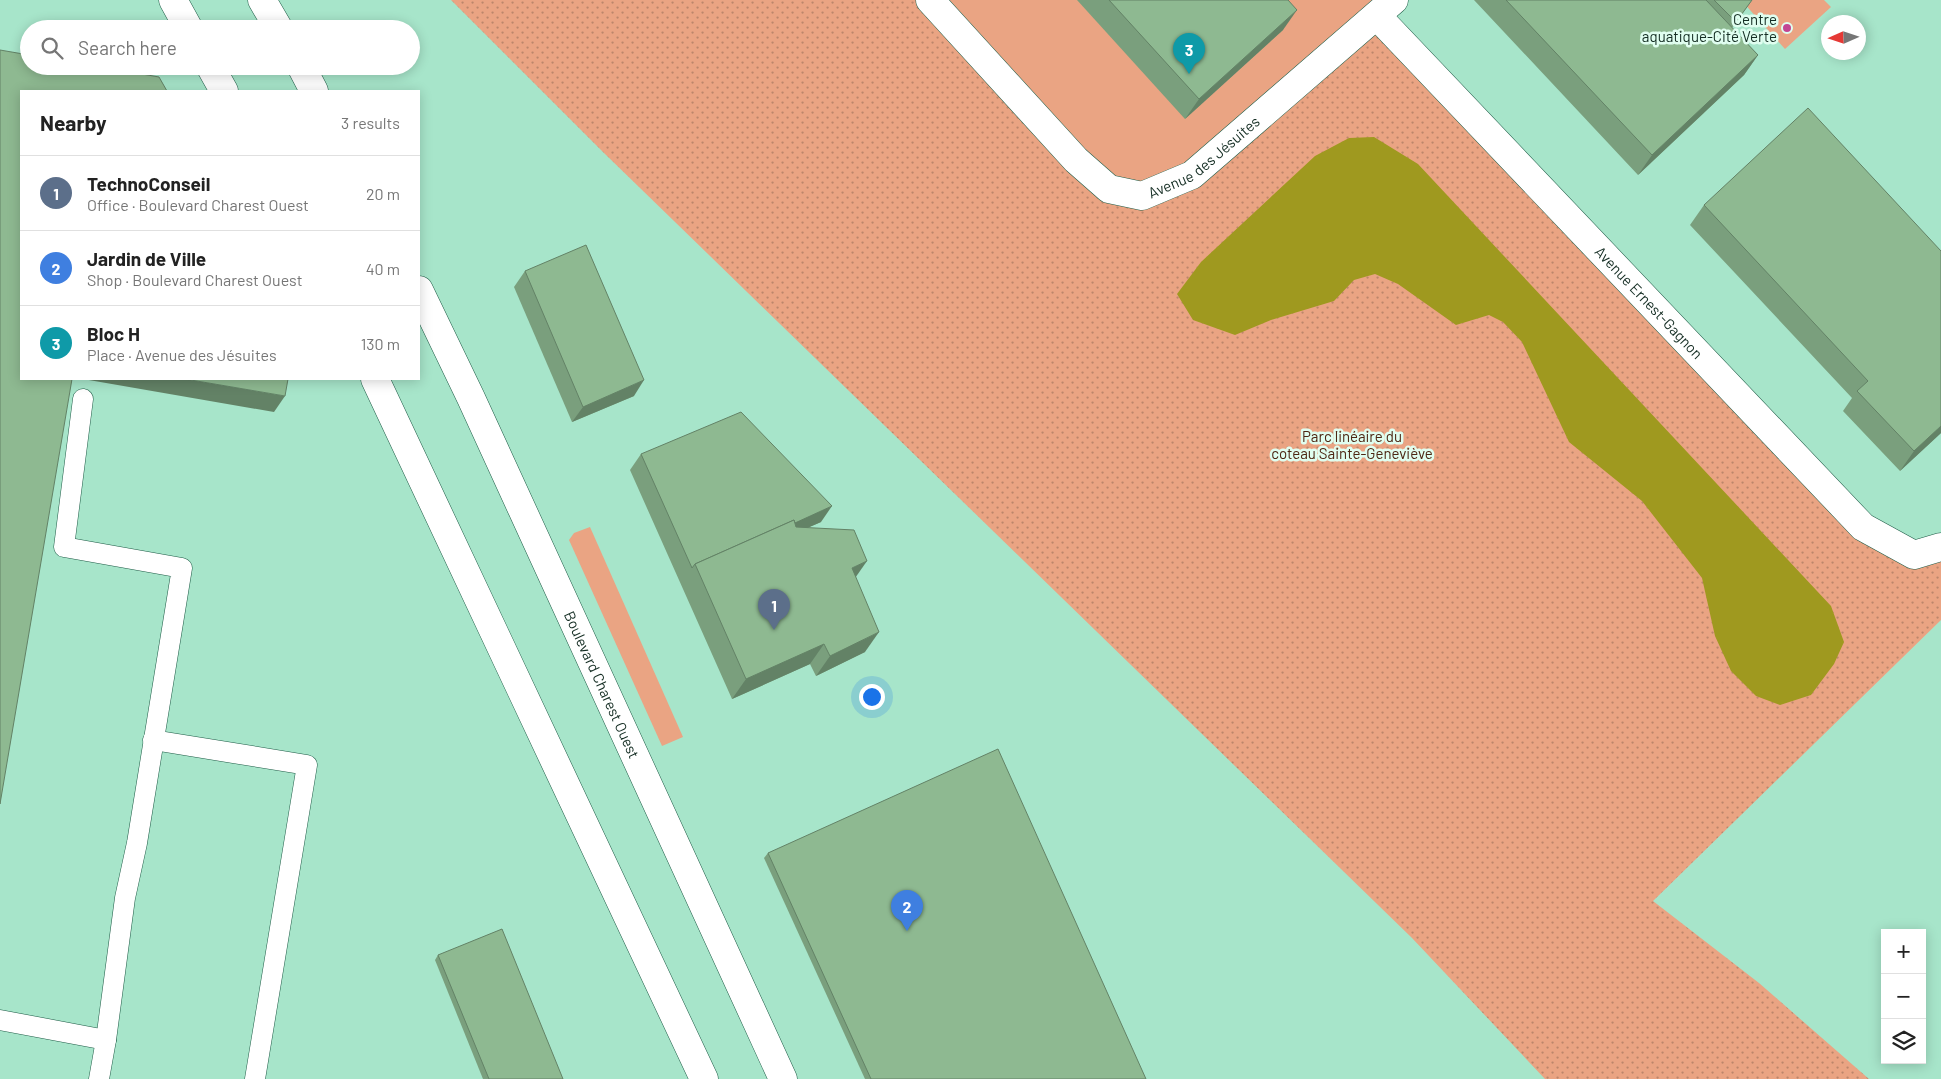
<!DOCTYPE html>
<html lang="en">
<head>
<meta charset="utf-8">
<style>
  :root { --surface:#fff; --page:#f6f6f6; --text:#222; --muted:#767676; --line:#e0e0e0; --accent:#111827 }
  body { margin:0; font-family:Barlow,sans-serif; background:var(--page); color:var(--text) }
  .controls { position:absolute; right:15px; bottom:15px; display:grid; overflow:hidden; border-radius:0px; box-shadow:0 2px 12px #0003 }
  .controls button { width:45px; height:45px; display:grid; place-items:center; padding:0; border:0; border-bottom:1px solid var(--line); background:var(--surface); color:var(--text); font:25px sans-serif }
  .compass { position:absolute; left:1821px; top:15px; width:45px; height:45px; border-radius:50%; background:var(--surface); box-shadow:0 2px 12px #0003; rotate:267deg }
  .you { position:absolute; left:871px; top:696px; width:18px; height:18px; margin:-12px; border:4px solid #fff; border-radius:50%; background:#1a73e8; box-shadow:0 0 0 8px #1a73e833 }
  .badge { display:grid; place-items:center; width:32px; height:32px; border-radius:50%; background:var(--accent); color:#fff; font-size:16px; font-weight:700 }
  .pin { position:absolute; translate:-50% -41px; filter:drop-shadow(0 1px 2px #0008) }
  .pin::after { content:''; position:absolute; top:26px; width:18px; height:15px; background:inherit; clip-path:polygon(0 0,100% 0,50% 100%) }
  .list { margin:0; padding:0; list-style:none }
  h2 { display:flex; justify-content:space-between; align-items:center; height:65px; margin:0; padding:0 20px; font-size:21px }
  h2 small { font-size:16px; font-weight:400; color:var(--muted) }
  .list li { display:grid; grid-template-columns:32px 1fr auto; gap:15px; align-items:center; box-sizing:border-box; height:75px; padding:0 20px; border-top:1px solid var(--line) }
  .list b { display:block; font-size:19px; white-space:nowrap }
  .list p { margin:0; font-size:16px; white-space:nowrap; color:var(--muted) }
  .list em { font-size:16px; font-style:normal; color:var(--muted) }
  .icon { flex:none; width:28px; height:28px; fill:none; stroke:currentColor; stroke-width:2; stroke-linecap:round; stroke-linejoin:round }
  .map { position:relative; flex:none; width:1941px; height:1079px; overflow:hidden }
  .search { position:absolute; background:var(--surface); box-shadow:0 2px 12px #0003; left:20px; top:20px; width:400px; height:55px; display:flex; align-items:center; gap:12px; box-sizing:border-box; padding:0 18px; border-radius:28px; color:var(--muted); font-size:19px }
  .panel { position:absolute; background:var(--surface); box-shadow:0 2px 12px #0003; left:20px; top:90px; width:400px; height:290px; border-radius:0px }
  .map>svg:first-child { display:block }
  .grass { fill:#eaa483 }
  .park { fill:url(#park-dots) }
  .water { fill:#9f991f }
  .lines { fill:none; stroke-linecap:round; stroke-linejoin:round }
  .lane-casing { stroke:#1f5c47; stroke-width:21 }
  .street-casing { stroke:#1f5c47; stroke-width:29 }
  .primary-casing { stroke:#1f5c47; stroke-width:29 }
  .lane { stroke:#fff; stroke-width:20 }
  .street { stroke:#fff; stroke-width:28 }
  .primary { stroke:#fff; stroke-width:28 }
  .wall { fill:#7a9f7d }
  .shaded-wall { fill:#638266 }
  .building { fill:#8eb991; stroke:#638266 }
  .poi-dot { fill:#c34593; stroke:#e0fef0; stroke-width:2 }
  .labels { text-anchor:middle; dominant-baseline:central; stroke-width:5; stroke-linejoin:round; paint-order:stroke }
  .poi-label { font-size:15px; fill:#142d23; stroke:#e0fef0; text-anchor:end }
  .street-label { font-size:15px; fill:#142d23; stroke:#e0fef0 }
  .park-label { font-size:15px; fill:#4c2612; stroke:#e0fef0 }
</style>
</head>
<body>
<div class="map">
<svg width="1941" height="1079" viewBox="0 0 1941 1079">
  <defs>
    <pattern id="park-dots" width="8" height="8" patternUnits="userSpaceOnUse" patternTransform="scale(1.25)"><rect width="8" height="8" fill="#eaa483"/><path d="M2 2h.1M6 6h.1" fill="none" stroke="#bc866b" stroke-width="1.8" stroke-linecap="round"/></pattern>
  </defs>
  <rect width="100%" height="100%" fill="#a7e5ca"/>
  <g class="grass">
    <path d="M930 0H1394L1192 175 1109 189Z"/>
    <path d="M1741 0H1824L1831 7 1785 49Z"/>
    <path d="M590 527 683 737 662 746 569 540 574 533Z"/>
  </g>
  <path class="park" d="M451 0H930L1076 160 1142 196 1377 16 1863 527 1941 547V620L1653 901 1759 983 1869 1079H1545L1412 938 604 153Z"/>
  <path class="water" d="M1374 137 1418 164 1831 606 1844 642 1834 664 1811 695 1780 705 1756 696 1731 671 1715 636 1702 578 1642 501 1569 442 1522 342 1503 322 1489 315 1456 325 1398 284 1375 274 1354 280 1334 301 1271 320 1235 335 1193 320 1177 294 1201 262 1315 156 1349 138Z"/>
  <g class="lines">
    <g class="lane-casing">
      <g id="lane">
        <path d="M83 399 64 547 182 568 137 843 125 898 106 1040 99 1079"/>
        <path d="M153 740 307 765 255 1079"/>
        <path d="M0 1020 106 1040"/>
      </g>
    </g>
    <g class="street-casing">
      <g id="street">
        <path id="s1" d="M930 0 1076 160 1109 189 1142 196 1192 175 1394 0"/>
        <path id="s2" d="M1377 16 1863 527 1914 555 1941 547"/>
      </g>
    </g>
    <g class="primary-casing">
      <g id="primary">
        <path d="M173 0 189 29"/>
        <path d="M262 0 279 29"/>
        <path d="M210 66 224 91"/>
        <path d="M301 66 314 91"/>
        <path id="s3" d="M419 290 471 398 783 1079"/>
        <path d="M375 379 704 1079"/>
      </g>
    </g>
    <use href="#lane" class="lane"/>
    <use href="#street" class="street"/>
    <use href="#primary" class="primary"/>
  </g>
  <g class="wall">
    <path d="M1077 0H1288L1283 30 1185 119Z"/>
    <path d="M1474 0H1752L1732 28 1758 55 1744 75 1638 175Z"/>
    <path d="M1704 205 1941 433 1900 471 1843 411 1852 398 1690 225Z"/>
    <path d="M525 271 634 396 572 422 514 287Z"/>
    <path d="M641 454 821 522 807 528 855 577 865 652 816 676 810 664 732 699 630 470Z"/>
    <path d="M768 853 1146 1079H865L764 858Z"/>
    <path d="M438 955 563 1079H483L435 960Z"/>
  </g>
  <g class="shaded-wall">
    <path d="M1297 10 1283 30 1185 119 1199 99Z"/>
    <path d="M1758 55 1744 75 1638 175 1652 155Z"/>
    <path d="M83 379H185L285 396 274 412Z"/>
    <path d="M644 380 634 396 572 422 583 407Z"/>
    <path d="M1941 426V433L1900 471 1914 451Z"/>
    <path d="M832 506 821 522 700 575 696 566Z"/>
    <path d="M867 561 853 581 852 568Z"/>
    <path d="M879 632 865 652 816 676 830 656Z"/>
    <path d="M824 644 810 664 732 699 746 679Z"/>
  </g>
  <g class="building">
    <path d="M1109 0H1288L1297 10 1199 99Z"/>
    <path d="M1506 0H1706L1758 55 1652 155Z"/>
    <path d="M1714 0H1752L1736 22Z"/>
    <path d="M0 50 29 55V66H97L159 77 167 91H21V379H72L0 804Z"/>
    <path d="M1808 108 1941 251V426L1914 451 1857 391 1868 381 1704 205Z"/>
    <path d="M586 245 644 380 583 407 525 271Z"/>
    <path d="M185 379H288L285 396Z"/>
    <path d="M741 412 832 506 795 523 794 520 695 564 692 568 641 454Z"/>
    <path d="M794 520 796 527 854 530 867 561 852 568 879 632 830 656 824 644 746 679 695 564Z"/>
    <path d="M998 749 1146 1079H871L768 853Z"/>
    <path d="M502 929 563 1079H489L438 955Z"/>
  </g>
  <circle class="poi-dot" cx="1787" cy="28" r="5"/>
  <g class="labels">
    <g class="poi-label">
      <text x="1777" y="19">Centre<tspan x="1777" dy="17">aquatique-Cité Verte</tspan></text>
    </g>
    <g class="street-label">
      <text stroke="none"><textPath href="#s1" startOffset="368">Avenue des Jésuites</textPath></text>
      <text stroke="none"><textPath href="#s2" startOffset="395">Avenue Ernest-Gagnon</textPath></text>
      <text stroke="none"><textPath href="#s3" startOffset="435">Boulevard Charest Ouest</textPath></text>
    </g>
    <g class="park-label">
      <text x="1352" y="436">Parc linéaire du<tspan x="1352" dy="17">coteau Sainte-Geneviève</tspan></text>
    </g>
  </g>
</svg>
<div class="controls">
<button>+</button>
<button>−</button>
<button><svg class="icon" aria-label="layers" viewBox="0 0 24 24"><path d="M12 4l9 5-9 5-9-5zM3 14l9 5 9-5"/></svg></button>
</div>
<svg class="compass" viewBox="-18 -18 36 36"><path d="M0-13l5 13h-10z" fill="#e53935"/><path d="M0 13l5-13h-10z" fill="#767676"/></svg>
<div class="you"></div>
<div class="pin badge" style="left:774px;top:630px;background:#5c6f8a">1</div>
<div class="pin badge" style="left:907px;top:931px;background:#3f7fe0">2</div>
<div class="pin badge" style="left:1189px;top:74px;background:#0f9aa8">3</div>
<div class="search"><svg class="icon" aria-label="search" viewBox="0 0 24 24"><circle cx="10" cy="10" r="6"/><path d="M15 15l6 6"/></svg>Search here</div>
<section class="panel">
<h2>Nearby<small>3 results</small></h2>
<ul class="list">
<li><span class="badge" style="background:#5c6f8a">1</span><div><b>TechnoConseil</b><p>Office · Boulevard Charest Ouest</p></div><em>20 m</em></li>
<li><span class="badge" style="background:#3f7fe0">2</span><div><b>Jardin de Ville</b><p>Shop · Boulevard Charest Ouest</p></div><em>40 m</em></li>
<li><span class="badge" style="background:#0f9aa8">3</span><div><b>Bloc H</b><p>Place · Avenue des Jésuites</p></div><em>130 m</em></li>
</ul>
</section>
</div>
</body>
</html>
